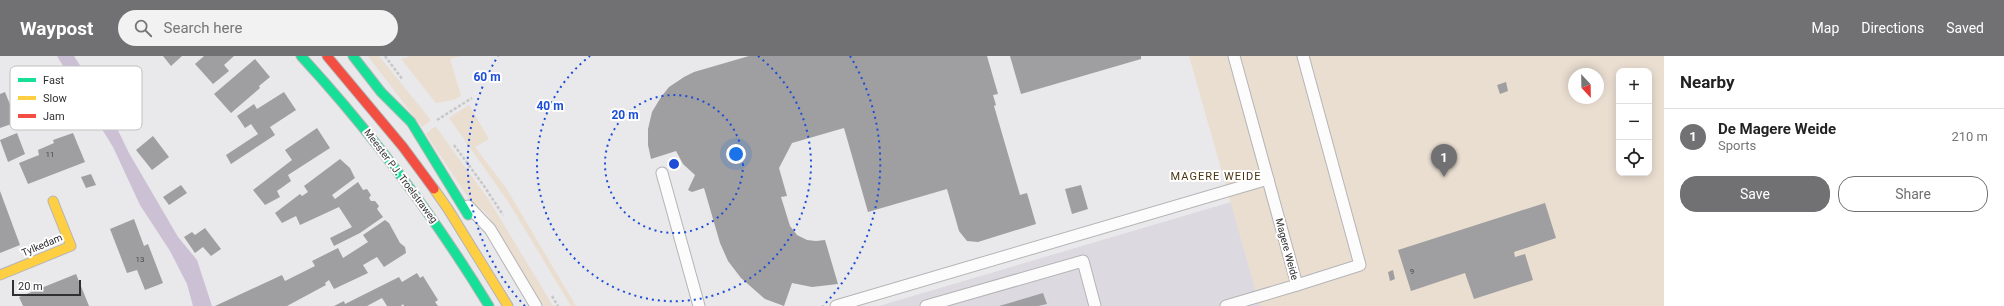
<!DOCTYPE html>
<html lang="en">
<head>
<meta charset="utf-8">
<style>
  :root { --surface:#fff; --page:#f2f2f2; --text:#222; --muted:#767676; --line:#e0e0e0; --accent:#717072 }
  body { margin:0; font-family:Roboto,sans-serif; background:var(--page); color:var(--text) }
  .controls { position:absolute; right:12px; top:12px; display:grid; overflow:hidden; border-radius:8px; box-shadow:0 2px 10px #0003 }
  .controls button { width:36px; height:36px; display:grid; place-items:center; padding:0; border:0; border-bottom:1px solid var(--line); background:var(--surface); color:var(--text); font:20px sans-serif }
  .compass { position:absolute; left:1568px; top:12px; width:36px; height:36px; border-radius:50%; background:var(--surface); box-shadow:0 2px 10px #0003; rotate:158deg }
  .scale { position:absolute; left:12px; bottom:10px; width:69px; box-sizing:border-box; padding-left:4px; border:2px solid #302f31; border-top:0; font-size:11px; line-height:14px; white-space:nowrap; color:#302f31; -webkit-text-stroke:3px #fff; paint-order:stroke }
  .you { position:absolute; left:736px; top:98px; width:14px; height:14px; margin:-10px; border:3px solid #fff; border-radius:50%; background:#1a73e8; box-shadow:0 0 0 6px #1a73e833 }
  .badge { display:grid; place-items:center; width:26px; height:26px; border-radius:50%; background:var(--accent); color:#fff; font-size:13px; font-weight:700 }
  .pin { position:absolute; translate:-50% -33px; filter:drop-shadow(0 1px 2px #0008) }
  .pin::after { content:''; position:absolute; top:21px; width:14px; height:12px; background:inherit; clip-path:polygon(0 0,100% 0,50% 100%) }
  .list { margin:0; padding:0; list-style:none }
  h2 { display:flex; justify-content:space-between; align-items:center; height:52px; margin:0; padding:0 16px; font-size:17px }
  h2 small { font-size:13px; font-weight:400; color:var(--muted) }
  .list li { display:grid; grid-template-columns:26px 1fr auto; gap:12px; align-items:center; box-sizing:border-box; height:56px; padding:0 16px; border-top:1px solid var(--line) }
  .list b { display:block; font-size:15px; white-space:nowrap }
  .list p { margin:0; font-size:13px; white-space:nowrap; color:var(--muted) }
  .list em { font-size:13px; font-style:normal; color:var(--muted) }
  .actions { display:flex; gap:8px; padding:12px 16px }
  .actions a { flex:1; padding:9px 0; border:1px solid var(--accent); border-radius:16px; text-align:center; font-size:14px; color:var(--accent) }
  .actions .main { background:var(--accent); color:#fff }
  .icon { flex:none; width:22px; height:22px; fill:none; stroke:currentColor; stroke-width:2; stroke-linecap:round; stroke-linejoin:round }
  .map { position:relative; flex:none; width:1664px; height:250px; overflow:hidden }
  header { display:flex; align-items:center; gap:24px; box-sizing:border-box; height:56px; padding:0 20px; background:var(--accent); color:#fff }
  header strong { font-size:19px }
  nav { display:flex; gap:22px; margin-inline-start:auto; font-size:14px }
  .search { width:280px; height:36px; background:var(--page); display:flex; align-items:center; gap:10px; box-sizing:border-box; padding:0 14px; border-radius:22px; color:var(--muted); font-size:15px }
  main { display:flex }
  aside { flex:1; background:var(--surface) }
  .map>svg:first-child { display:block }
  .built { fill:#ddd9e0 }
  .green { fill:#eaded1; fill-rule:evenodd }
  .water { fill:#ccc0d4 }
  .building { fill:#9f9ea0 }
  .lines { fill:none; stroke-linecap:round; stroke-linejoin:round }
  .lane-casing { stroke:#b5b4b6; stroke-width:13 }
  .fast-casing { stroke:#b5b4b6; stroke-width:11 }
  .slow-casing { stroke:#b5b4b6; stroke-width:11 }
  .jam-casing { stroke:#b5b4b6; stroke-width:11 }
  .path { stroke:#c7c7c8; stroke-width:2.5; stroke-dasharray:3 2; stroke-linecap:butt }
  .lane { stroke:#fcfcfc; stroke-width:11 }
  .fast { stroke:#16e098; stroke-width:9 }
  .slow { stroke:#ffcf43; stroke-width:9 }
  .jam { stroke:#f24e42; stroke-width:9 }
  .ring { fill:none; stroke:#1d4ed8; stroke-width:2; stroke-dasharray:2 4 }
  .labels { text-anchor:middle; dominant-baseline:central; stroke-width:4; stroke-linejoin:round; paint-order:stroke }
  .number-label { font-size:8px; fill:#4c4b4d }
  .street-label { font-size:10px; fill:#302f31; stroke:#fff }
  .neighbourhood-label { font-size:11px; letter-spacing:1px; fill:#4c3512; stroke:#fff }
  .key { fill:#fff; stroke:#c1c1c1; stroke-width:1 }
  .key-label { font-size:11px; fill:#302f31 }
  .centre { fill:#1d4ed8; stroke:#fff; stroke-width:2 }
  .ring-label { font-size:12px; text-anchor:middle; font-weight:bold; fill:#1d4ed8; stroke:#fff; stroke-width:4; stroke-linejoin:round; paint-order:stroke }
</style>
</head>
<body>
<header>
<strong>Waypost</strong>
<div class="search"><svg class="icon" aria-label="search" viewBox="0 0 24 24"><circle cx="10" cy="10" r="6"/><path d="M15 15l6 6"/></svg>Search here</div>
<nav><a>Map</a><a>Directions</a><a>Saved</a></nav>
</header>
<main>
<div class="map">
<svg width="1664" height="250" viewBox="0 0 1664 250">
  <rect width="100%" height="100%" fill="#e9e8ea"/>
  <path class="built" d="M1231 146 1260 250H879Z"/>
  <g class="green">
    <path d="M368 0H379L430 63V65L422 71Z"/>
    <path d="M410 0H461L450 3 461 40 453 44 436 47 401 3Z"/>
    <path d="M1189 0H1664V250H1260ZM1619 15H1649V117H1619ZM1574 18H1598V42H1574Z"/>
    <path d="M469 49 489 83 475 91 506 132 576 250H571L509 147 449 62Z"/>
    <path d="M434 71H436L489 144 553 250H543L487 158 471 146 426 78Z"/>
  </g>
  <path class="water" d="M57 0H74L106 50 129 97 178 181 197 204 212 250H193L187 228 170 195 140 149 113 91Z"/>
  <g class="building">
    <path d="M163 0H182L171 10Z"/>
    <path d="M204 0H234L224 9 229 15 213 28 195 8Z"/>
    <path d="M749 0H987L998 38 993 39 996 49 994 50 1020 139 1027 137 1036 168 978 186 967 185 959 175 947 133 868 156 844 72 792 87 779 112 787 140 781 141 790 170 797 179 807 184 816 185 825 184 838 228 812 231 792 227 784 250 765 243 741 222 728 205 720 187 704 132 692 136 688 134 695 119 683 108 676 95 651 103 648 89V73L652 56 661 41 669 31 684 21 694 16Z"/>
    <path d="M1010 0H1141V3L1021 38Z"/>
    <path d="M255 3 270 21 259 30 260 32 231 57 214 38Z"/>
    <path d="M1506 26 1508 35 1500 38 1497 29Z"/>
    <path d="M5 36 17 66 0 72V38Z"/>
    <path d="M284 36 296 54 270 71 275 79 231 108 226 99 258 78 251 68 245 72 237 60 254 48 257 53Z"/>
    <path d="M317 72 330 92 288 119 291 125 277 135 280 141 265 149 253 134 292 104 285 94Z"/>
    <path d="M17 77 25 98 8 106 0 84Z"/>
    <path d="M73 77 85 106 28 128 19 107 39 99 38 94 54 87 53 84Z"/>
    <path d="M153 80 169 101 152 114 136 94Z"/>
    <path d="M340 103 350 112 355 122 332 139 335 143 358 126 363 134 367 133 371 139 369 142 371 145H375L379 150 377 153 383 161 360 177 334 190 330 182 352 171 339 151 300 169 296 160 282 167 275 157 300 138 302 140 308 136 304 130Z"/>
    <path d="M91 118 96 129 86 132 81 121Z"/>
    <path d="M181 129 187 137 169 149 163 141Z"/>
    <path d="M1081 129 1088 153 1072 158 1065 133Z"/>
    <path d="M0 135 20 189 0 197Z"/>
    <path d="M1545 147 1556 182 1514 196 1515 201 1525 198 1533 224 1474 243 1465 217 1411 235 1398 194Z"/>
    <path d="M134 163 144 190 148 188 163 227 145 234 137 214 127 217 110 173Z"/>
    <path d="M385 164 389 167 400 187 405 191 406 197 384 211 377 201 363 209 368 217 334 233 329 224 325 227 326 229 287 250H215L282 219 285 225 315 210 312 205 338 192 343 202 368 186 363 179Z"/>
    <path d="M205 172 221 193 211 200 203 191 195 197 184 181 192 176 195 179Z"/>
    <path d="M1393 214 1395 223 1390 225 1388 216Z"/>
    <path d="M417 217 420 222 423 220 438 244 435 246 438 250H404L403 248 401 250H387L382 242 367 250H334L344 245 345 248 399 221 402 226Z"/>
    <path d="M76 218 89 250H23L19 241Z"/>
    <path d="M1043 237 1047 248 1038 250H999Z"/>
  </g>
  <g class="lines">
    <g class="lane-casing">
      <g id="lane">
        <path d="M1234 0 1297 229 1360 209 1303 0"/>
        <path d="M662 117 699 250"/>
        <path d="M468 150 490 173 536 250"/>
        <path d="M836 250 1268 123"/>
        <path d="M926 250 1083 205 1095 250"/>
        <path d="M1226 250 1297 229"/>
      </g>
    </g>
    <g class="fast-casing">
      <g id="fast">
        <path d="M301 0C372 77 434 160 489 250"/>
        <path d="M353 0 381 36 411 66 468 159"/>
      </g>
    </g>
    <g class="slow-casing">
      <g id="slow">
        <path d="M434 133 448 153 508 250"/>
        <path d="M0 219 71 190 53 145"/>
      </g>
    </g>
    <g class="jam-casing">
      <path id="jam" d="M327 0 403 91 434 133"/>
    </g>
    <g class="path">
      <path d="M385 0 403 24"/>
      <path d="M437 64 472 42"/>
      <path d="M454 89 484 130 503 159"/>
      <path d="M552 240 558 250"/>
    </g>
    <use href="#lane" class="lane"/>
    <use href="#fast" class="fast"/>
    <use href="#slow" class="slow"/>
    <use href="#jam" class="jam"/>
  </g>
  <g class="ring">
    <circle cx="674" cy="108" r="69"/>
    <path d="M758 0A137 137 0 1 1 590 0"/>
    <path d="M525 250A206 206 0 0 1 498 0M850 0A206 206 0 0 1 823 250"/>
  </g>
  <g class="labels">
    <g class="number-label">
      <text x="50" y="98">11</text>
      <text x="140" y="203">13</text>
      <text x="1412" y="215">9</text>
    </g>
    <g class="street-label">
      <text transform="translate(401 120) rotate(53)">Meester P.J. Troelstraweg</text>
      <text transform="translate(42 189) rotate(-23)">Tylkedam</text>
      <text transform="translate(1287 193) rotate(75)">Magere Weide</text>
    </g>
    <g class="neighbourhood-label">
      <text x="1216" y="120">MAGERE WEIDE</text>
    </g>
  </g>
  <rect x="10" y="10" width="132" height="64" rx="6" class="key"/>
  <rect x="18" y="22" width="18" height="4" fill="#16e098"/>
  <rect x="18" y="40" width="18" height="4" fill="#ffcf43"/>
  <rect x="18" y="58" width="18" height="4" fill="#f24e42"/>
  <g class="key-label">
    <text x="43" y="28">Fast</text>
    <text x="43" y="46">Slow</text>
    <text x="43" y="64">Jam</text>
  </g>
  <circle cx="674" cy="108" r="6" class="centre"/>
  <g class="ring-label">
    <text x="487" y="25">60 m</text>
    <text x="550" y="54">40 m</text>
    <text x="625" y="63">20 m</text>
  </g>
</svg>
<div class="controls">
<button>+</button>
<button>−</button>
<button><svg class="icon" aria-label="locate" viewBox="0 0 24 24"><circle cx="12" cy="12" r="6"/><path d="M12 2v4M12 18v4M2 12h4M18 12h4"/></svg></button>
</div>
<svg class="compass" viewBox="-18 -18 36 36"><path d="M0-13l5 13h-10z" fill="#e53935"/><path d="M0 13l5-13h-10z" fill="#767676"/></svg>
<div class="scale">20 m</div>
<div class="you"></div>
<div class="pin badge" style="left:1444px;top:121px">1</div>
</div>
<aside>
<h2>Nearby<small></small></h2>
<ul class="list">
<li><span class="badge">1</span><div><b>De Magere Weide</b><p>Sports</p></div><em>210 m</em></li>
</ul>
<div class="actions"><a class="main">Save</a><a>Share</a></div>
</aside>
</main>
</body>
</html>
